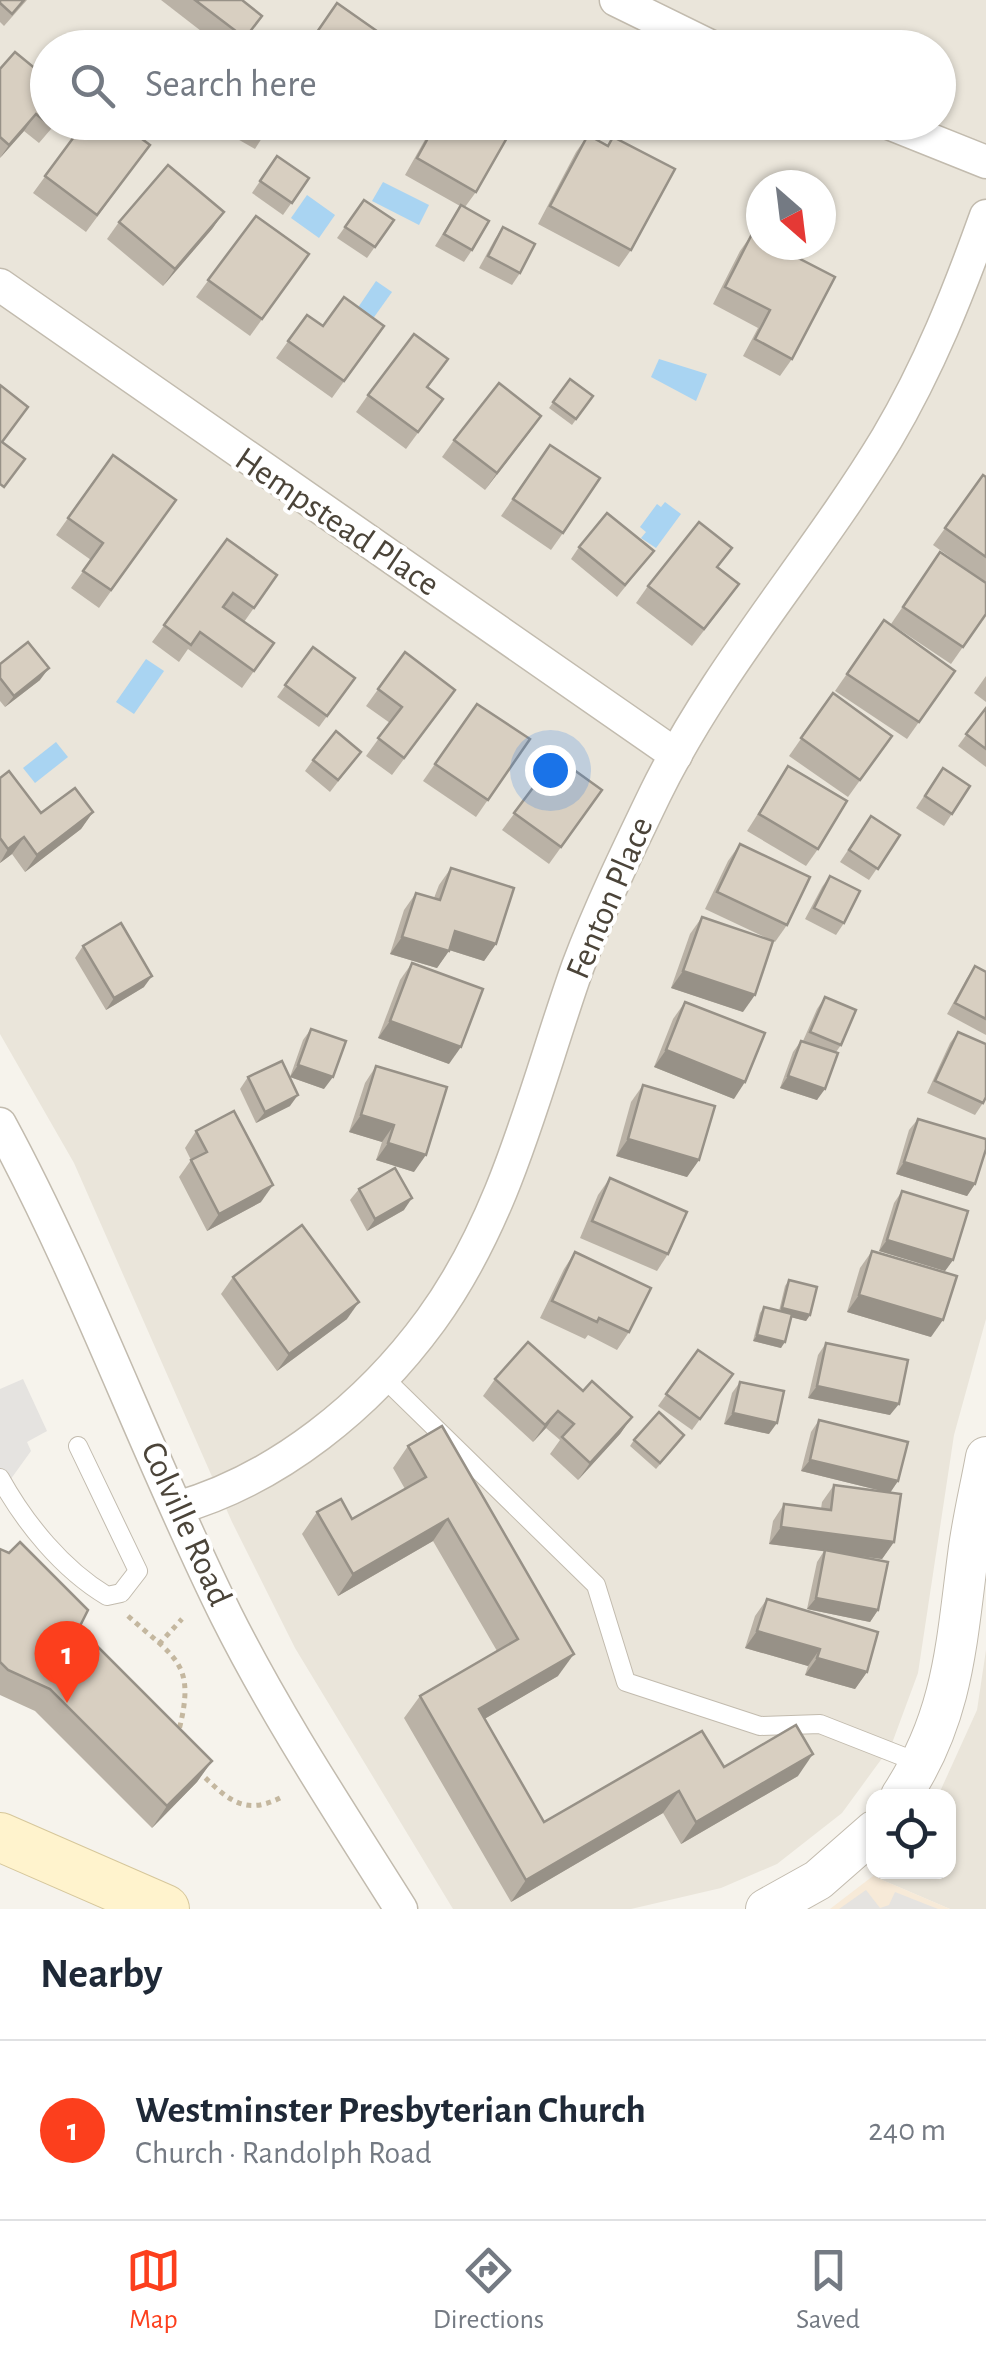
<!DOCTYPE html>
<html lang="en">
<head>
<meta charset="utf-8">
<style>
  :root { --surface:#fff; --page:#f6f6f7; --text:#1f2937; --muted:#747a83; --line:#e0e1e3; --accent:#fc3f1d }
  body { margin:0; font-family:"Alegreya Sans",sans-serif; background:var(--page); color:var(--text) }
  .controls { position:absolute; right:30px; bottom:30px; display:grid; overflow:hidden; border-radius:20px; box-shadow:0 2px 8px #0004 }
  .controls button { width:90px; height:90px; display:grid; place-items:center; padding:0; border:0; border-bottom:2px solid var(--line); background:var(--surface); color:var(--text); font:50px sans-serif }
  .compass { position:absolute; left:746px; top:170px; width:90px; height:90px; border-radius:50%; background:var(--surface); box-shadow:0 2px 8px #0004; rotate:152deg }
  .you { position:absolute; left:550px; top:770px; width:35px; height:35px; margin:-25px; border:8px solid #fff; border-radius:50%; background:#1a73e8; box-shadow:0 0 0 15px #1a73e833 }
  .badge { display:grid; place-items:center; width:65px; height:65px; border-radius:50%; background:var(--accent); color:#fff; font-size:32px; font-weight:700 }
  .pin { position:absolute; translate:-50% -82px; filter:drop-shadow(0 2px 5px #0008) }
  .pin::after { content:''; position:absolute; top:52px; width:35px; height:30px; background:inherit; clip-path:polygon(0 0,100% 0,50% 100%) }
  .list { margin:0; padding:0; list-style:none }
  h2 { display:flex; justify-content:space-between; align-items:center; height:130px; margin:0; padding:0 40px; font-size:42px }
  h2 small { font-size:32px; font-weight:400; color:var(--muted) }
  .list li { display:grid; grid-template-columns:65px 1fr auto; gap:30px; align-items:center; box-sizing:border-box; height:180px; padding:0 40px; border-top:2px solid var(--line) }
  .list b { display:block; font-size:38px; white-space:nowrap }
  .list p { margin:0; font-size:32px; white-space:nowrap; color:var(--muted) }
  .list em { font-size:32px; font-style:normal; color:var(--muted) }
  .icon { flex:none; width:55px; height:55px; fill:none; stroke:currentColor; stroke-width:2; stroke-linecap:round; stroke-linejoin:round }
  .map { position:relative; flex:none; width:986px; height:1909px; overflow:hidden }
  .search { position:absolute; background:var(--surface); box-shadow:0 2px 8px #0004; left:30px; right:30px; top:30px; height:110px; display:flex; align-items:center; gap:25px; box-sizing:border-box; padding:0 35px; border-radius:55px; color:var(--muted); font-size:38px }
  .sheet { height:310px; background:var(--surface) }
  nav { display:flex; justify-content:space-around; align-items:center; box-sizing:border-box; height:140px; border-top:2px solid var(--line); background:var(--surface); font-size:28px; color:var(--muted) }
  nav a { display:grid; justify-items:center; gap:5px }
  nav .on { color:var(--accent) }
  .map>svg:first-child { display:block }
  .residential { fill:#eae5da; fill-rule:evenodd }
  .commercial { fill:#f7ead8 }
  .parking { fill:#e5e3e0 }
  .water { fill:#a9d4f2 }
  .lines { fill:none; stroke-linecap:round; stroke-linejoin:round }
  .service-casing { stroke:#c2bbae; stroke-width:20 }
  .minor-casing { stroke:#c2bbae; stroke-width:35 }
  .tertiary-casing { stroke:#c2bbae; stroke-width:42 }
  .secondary-casing { stroke:#d6c79b; stroke-width:50 }
  .path { stroke:#c4b79f; stroke-width:5; stroke-dasharray:5 5; stroke-linecap:butt }
  .service { stroke:#fff; stroke-width:18 }
  .minor { stroke:#fff; stroke-width:32 }
  .tertiary { stroke:#fff; stroke-width:40 }
  .secondary { stroke:#fff3cd; stroke-width:48 }
  .wall { fill:#bab2a6 }
  .shaded-wall { fill:#979187 }
  .building { fill:#d8cfc1; stroke:#979187; stroke-width:2.5 }
  .labels { text-anchor:middle; dominant-baseline:central; stroke-width:8; stroke-linejoin:round; paint-order:stroke }
  .street-label { font-size:35px; fill:#4b4439; stroke:#fff }
</style>
</head>
<body>
<div class="map">
<svg width="986" height="1909" viewBox="0 0 986 1909">
  <rect width="100%" height="100%" fill="#f6f3ec"/>
  <g class="residential">
    <path d="M0 0H986V1319L954 1435 918 1673 891 1746 842 1813 777 1864 721 1888 631 1909H453L295 1648 232 1522 74 1163 0 1034ZM48 48H938V122H48ZM761 185H821V245H761Z"/>
    <path d="M986 1650V1909H950L873 1876 877 1872H948V1796H938L977 1710Z"/>
  </g>
  <path class="commercial" d="M873 1876 950 1909H830Z"/>
  <g class="parking">
    <path d="M23 1379 47 1431 27 1442 31 1451 0 1494V1389Z"/>
    <path d="M866 1890 880 1908 889 1905 895 1892 938 1909H839Z"/>
  </g>
  <g class="water">
    <path d="M383 182 429 205 419 225 372 201Z"/>
    <path d="M307 195 335 215 319 238 291 218Z"/>
    <path d="M376 281 392 292 372 320 357 309Z"/>
    <path d="M659 359 707 374 696 401 651 377Z"/>
    <path d="M665 502 681 514 656 548 641 538 646 532 640 527 657 504 661 507Z"/>
    <path d="M146 659 164 671 134 714 116 702Z"/>
    <path d="M56 742 68 757 35 783 23 768Z"/>
  </g>
  <g class="lines">
    <g class="service-casing">
      <g id="service">
        <path d="M383 1377 596 1585 626 1682 760 1726 820 1724 922 1764"/>
        <path d="M0 1478C25 1523 62 1569 107 1596L121 1593 138 1571 78 1446"/>
      </g>
    </g>
    <g class="minor-casing">
      <g id="minor">
        <path d="M616 0 714 48"/>
        <path d="M886 122 986 162"/>
        <path d="M0 285 676 755"/>
        <path d="M0 1124C86 1283 146 1453 226 1615 277 1717 340 1812 401 1909"/>
        <path d="M177 1508C278 1479 369 1405 431 1320 508 1214 535 1087 578 966 600 908 628 850 655 794 717 667 814 559 887 438 929 367 958 294 986 216"/>
      </g>
    </g>
    <g class="tertiary-casing">
      <g id="tertiary">
        <path d="M901 1796C953 1717 956 1647 968 1555 972 1522 980 1490 986 1457"/>
        <path d="M766 1909 818 1880 874 1831"/>
      </g>
    </g>
    <g class="secondary-casing">
      <path id="secondary" d="M0 1837 165 1909"/>
    </g>
    <g class="path">
      <path d="M128 1616C176 1659 196 1663 179 1730"/>
      <path d="M159 1644 182 1619"/>
      <path d="M198 1771C226 1797 242 1817 280 1798"/>
    </g>
    <use href="#service" class="service"/>
    <use href="#minor" class="minor"/>
    <use href="#tertiary" class="tertiary"/>
    <use href="#secondary" class="secondary"/>
  </g>
  <g class="wall">
    <path d="M0 0H27L4 26 0 22Z"/>
    <path d="M161 0H242L262 16 239 48H223Z"/>
    <path d="M0 69 48 122H57L39 143 24 131 0 158Z"/>
    <path d="M85 122 118 138 150 145 86 232 33 193Z"/>
    <path d="M233 122H272L255 149 227 133Z"/>
    <path d="M435 122H516L476 192 465 207 472 250 464 262 435 246 460 206 405 175Z"/>
    <path d="M588 135 607 146 613 137 631 250 619 267 538 224 576 152Z"/>
    <path d="M277 156 309 178 283 215 252 193Z"/>
    <path d="M364 200 394 220 367 258 337 238Z"/>
    <path d="M224 212 212 229 163 286 107 239 119 222Z"/>
    <path d="M256 216 309 254 250 336 196 297Z"/>
    <path d="M503 227 520 273 512 285 479 268 495 239Z"/>
    <path d="M752 234 792 359 780 376 743 356 758 328 713 304 740 251Z"/>
    <path d="M307 315 323 326H384L332 398 276 358Z"/>
    <path d="M570 379 593 396 572 425 549 408Z"/>
    <path d="M368 395 443 399 406 449 356 412Z"/>
    <path d="M541 416 485 490 442 457 454 440Z"/>
    <path d="M550 445 563 533 551 550 501 516Z"/>
    <path d="M113 455 176 500 99 608 71 588 91 560 56 535Z"/>
    <path d="M983 475 986 477V583L933 545Z"/>
    <path d="M227 539 277 575 244 622 274 643 242 688 188 649 179 662 152 642Z"/>
    <path d="M579 547 654 551 617 597 571 559Z"/>
    <path d="M940 552 986 614 951 664 891 624Z"/>
    <path d="M718 568 727 601 692 646 636 603 648 586Z"/>
    <path d="M884 620 955 671 907 739 835 691Z"/>
    <path d="M313 647 355 678 319 727 277 697Z"/>
    <path d="M405 652 443 707 392 775 366 756 390 723 366 706Z"/>
    <path d="M0 664 40 680 5 707 0 701Z"/>
    <path d="M986 676V702L974 693Z"/>
    <path d="M833 693 892 736 848 797 789 756Z"/>
    <path d="M477 704 530 739 476 817 423 781Z"/>
    <path d="M986 708V767L958 746Z"/>
    <path d="M361 752 330 792 305 771 313 760Z"/>
    <path d="M556 757 602 790 549 864 502 830Z"/>
    <path d="M788 766 818 849 806 866 747 831Z"/>
    <path d="M943 768 970 786 944 826 916 808Z"/>
    <path d="M0 778 41 813 93 812 81 829 25 872 12 854 0 863Z"/>
    <path d="M871 816 900 835 869 880 840 862Z"/>
    <path d="M740 844 787 925 775 942 705 909 728 861Z"/>
    <path d="M451 868 496 944 484 961 449 950 437 968 390 954 404 910 416 893 434 898 439 885Z"/>
    <path d="M830 876 844 923 836 935 805 919 822 887Z"/>
    <path d="M702 917 743 1012 671 988 690 934Z"/>
    <path d="M83 946 144 987 106 1010 75 958Z"/>
    <path d="M412 963 449 1064 378 1038 400 980Z"/>
    <path d="M975 966 986 972V1035L947 1014 967 978Z"/>
    <path d="M825 997 841 1045 836 1052 817 1100 780 1088 793 1052 801 1041H803L817 1009Z"/>
    <path d="M685 1002 734 1099 654 1067 673 1019Z"/>
    <path d="M311 1029 324 1089 290 1077 303 1040Z"/>
    <path d="M958 1032 983 1103 975 1115 927 1093 950 1043Z"/>
    <path d="M376 1066 414 1172 376 1160 382 1142 349 1132 365 1083Z"/>
    <path d="M248 1077 290 1106 256 1123 240 1089Z"/>
    <path d="M643 1085 699 1160 687 1177 616 1156 631 1102Z"/>
    <path d="M918 1119 975 1184 967 1196 896 1174 909 1130Z"/>
    <path d="M196 1131 261 1202 207 1231 179 1177 191 1160 185 1148Z"/>
    <path d="M610 1178 668 1254 657 1271 580 1238 598 1195Z"/>
    <path d="M359 1189 404 1210 367 1231 350 1200Z"/>
    <path d="M902 1191 953 1260 945 1271 879 1251 894 1203Z"/>
    <path d="M872 1251 931 1337 847 1312 860 1268Z"/>
    <path d="M575 1252 629 1332 617 1350 588 1335 585 1339 540 1318 564 1269Z"/>
    <path d="M233 1277 347 1319 277 1371 221 1294Z"/>
    <path d="M789 1280 810 1315 806 1321 791 1317 781 1348 753 1341 760 1313 764 1307 779 1311 785 1286Z"/>
    <path d="M826 1343 890 1415 808 1398 818 1355Z"/>
    <path d="M698 1350 733 1374 692 1430 658 1406Z"/>
    <path d="M495 1379 583 1391 632 1417 620 1434 578 1480 550 1454 560 1440 546 1428 533 1442 483 1396Z"/>
    <path d="M740 1382 769 1434 724 1424 732 1393Z"/>
    <path d="M819 1420 898 1481 890 1492 894 1542 882 1559 850 1555 878 1610 870 1622 807 1609 817 1562 824 1551 769 1544 773 1521 784 1504 821 1509 822 1502 834 1485 886 1492 801 1471 811 1432Z"/>
    <path d="M634 1440 680 1441 656 1469 630 1446Z"/>
    <path d="M408 1446 558 1676 484 1719 544 1822 724 1767 798 1776 681 1844 663 1813 511 1902 404 1718 420 1696 497 1651 433 1541 338 1596 302 1534 317 1512 352 1519 405 1489 393 1468Z"/>
    <path d="M0 1549 212 1761 197 1782 152 1828 35 1711 0 1695Z"/>
    <path d="M767 1599 867 1672 855 1689 805 1675 808 1666 745 1648 755 1616Z"/>
  </g>
  <g class="shaded-wall">
    <path d="M36 114 24 131 0 158 9 145Z"/>
    <path d="M224 212 212 229 163 286 175 269Z"/>
    <path d="M541 416 529 433 485 490 497 473Z"/>
    <path d="M49 668 40 680 5 707 14 696Z"/>
    <path d="M93 812 81 829 25 872 37 855Z"/>
    <path d="M24 837 12 854 0 863 8 849Z"/>
    <path d="M455 931 496 944 484 961 443 948Z"/>
    <path d="M402 937 449 951 437 968 390 954Z"/>
    <path d="M683 971 755 995 743 1012 671 988Z"/>
    <path d="M152 976 144 987 106 1010 114 998Z"/>
    <path d="M390 1021 461 1047 449 1064 378 1038Z"/>
    <path d="M666 1050 745 1082 734 1099 654 1067Z"/>
    <path d="M298 1065 333 1077 324 1089 290 1077Z"/>
    <path d="M788 1076 825 1089 817 1100 780 1088Z"/>
    <path d="M298 1095 290 1106 256 1123 265 1112Z"/>
    <path d="M361 1115 394 1125 382 1142 349 1132Z"/>
    <path d="M628 1139 699 1160 687 1177 616 1156Z"/>
    <path d="M388 1143 426 1155 414 1172 376 1160Z"/>
    <path d="M904 1162 975 1184 967 1196 896 1174Z"/>
    <path d="M273 1185 261 1202 207 1231 219 1214Z"/>
    <path d="M412 1198 404 1210 367 1231 375 1219Z"/>
    <path d="M887 1240 953 1260 945 1271 879 1251Z"/>
    <path d="M859 1295 943 1320 931 1337 847 1312Z"/>
    <path d="M359 1302 347 1319 277 1371 289 1354Z"/>
    <path d="M782 1308 810 1315 806 1321 778 1314Z"/>
    <path d="M757 1335 785 1342 781 1348 753 1341Z"/>
    <path d="M817 1386 899 1404 890 1415 808 1398Z"/>
    <path d="M558 1411 546 1428 533 1442 545 1425Z"/>
    <path d="M733 1413 777 1423 769 1434 724 1424Z"/>
    <path d="M632 1417 620 1434 578 1480 590 1463Z"/>
    <path d="M810 1460 898 1481 890 1493 801 1471Z"/>
    <path d="M448 1519 433 1541 338 1596 353 1574Z"/>
    <path d="M781 1527 894 1542 882 1559 769 1544Z"/>
    <path d="M816 1598 878 1610 870 1622 807 1609Z"/>
    <path d="M757 1631 820 1649 808 1666 745 1648Z"/>
    <path d="M574 1654 558 1676 464 1731 479 1709Z"/>
    <path d="M817 1658 867 1672 855 1689 805 1675Z"/>
    <path d="M813 1754 798 1776 681 1844 696 1822Z"/>
    <path d="M212 1761 197 1782 152 1828 167 1806Z"/>
    <path d="M679 1791 663 1813 511 1902 526 1880Z"/>
  </g>
  <g class="building">
    <path d="M0 0H24L12 14 0 3Z"/>
    <path d="M195 0H242L262 16 245 38Z"/>
    <path d="M337 3 401 48H306Z"/>
    <path d="M15 52 48 79V122H54L51 126 36 114 9 145 0 137V69Z"/>
    <path d="M85 122H97L118 138 126 127 150 145 97 215 45 176Z"/>
    <path d="M237 122H272L263 138Z"/>
    <path d="M437 122H516L476 192 417 158Z"/>
    <path d="M588 135 608 146 613 137 675 169 631 250 550 206Z"/>
    <path d="M277 156 309 178 292 203 260 181Z"/>
    <path d="M168 165 224 212 175 269 119 222Z"/>
    <path d="M364 200 394 220 375 247 345 227Z"/>
    <path d="M461 205 489 221 472 250 444 234Z"/>
    <path d="M256 216 309 254 262 319 208 280Z"/>
    <path d="M503 227 535 244 520 273 488 256Z"/>
    <path d="M752 234 761 239V245H773L835 277 792 359 755 339 770 310 725 287Z"/>
    <path d="M344 297 384 326 344 381 288 341 307 315 323 326Z"/>
    <path d="M414 334 448 359 427 387 443 399 418 432 368 395Z"/>
    <path d="M570 379 593 396 576 419 553 402Z"/>
    <path d="M499 383 541 416 497 473 454 440Z"/>
    <path d="M0 385 28 407 2 442 25 459 4 487 0 484Z"/>
    <path d="M550 445 600 478 563 533 513 499Z"/>
    <path d="M113 455 176 500 111 590 83 571 103 543 68 518Z"/>
    <path d="M983 475 986 477V557L945 528Z"/>
    <path d="M607 513 654 551 625 585 579 547Z"/>
    <path d="M699 522 732 548 717 567 739 584 704 629 648 586Z"/>
    <path d="M227 539 277 575 254 608 233 593 223 607 274 643 254 671 200 632 191 645 164 625Z"/>
    <path d="M940 552 986 583V614L963 647 903 607Z"/>
    <path d="M884 620 955 671 919 722 847 674Z"/>
    <path d="M28 642 49 668 14 696 0 678V664Z"/>
    <path d="M313 647 355 678 327 716 285 685Z"/>
    <path d="M405 652 455 690 404 758 378 738 402 707 378 689Z"/>
    <path d="M833 693 892 736 860 780 801 738Z"/>
    <path d="M477 704 530 739 488 800 435 764Z"/>
    <path d="M986 708V749L966 734Z"/>
    <path d="M336 731 361 752 338 780 313 760Z"/>
    <path d="M556 757 602 790 561 847 514 813Z"/>
    <path d="M788 766 847 801 818 849 759 814Z"/>
    <path d="M943 768 970 786 952 814 925 796Z"/>
    <path d="M9 771 41 813 75 788 93 812 37 855 24 837 8 849 0 838V778Z"/>
    <path d="M871 816 900 835 878 869 849 850Z"/>
    <path d="M740 844 810 877 787 925 717 892Z"/>
    <path d="M451 868 514 888 496 944 455 931 449 951 402 937 416 893 440 900Z"/>
    <path d="M830 876 860 891 844 923 814 908Z"/>
    <path d="M702 917 773 941 755 995 683 971Z"/>
    <path d="M121 923 152 976 114 998 83 946Z"/>
    <path d="M412 963 483 989 461 1047 390 1021Z"/>
    <path d="M975 966 986 972V1019L955 1003Z"/>
    <path d="M825 997 856 1010 841 1045 810 1032Z"/>
    <path d="M685 1002 765 1033 745 1082 666 1050Z"/>
    <path d="M311 1029 346 1041 333 1077 298 1065Z"/>
    <path d="M958 1032 986 1044V1097L983 1103 935 1081Z"/>
    <path d="M801 1041 838 1053 825 1089 788 1076Z"/>
    <path d="M282 1061 298 1095 265 1112 248 1077Z"/>
    <path d="M376 1066 447 1087 426 1155 388 1143 394 1125 361 1115Z"/>
    <path d="M643 1085 715 1106 699 1160 628 1139Z"/>
    <path d="M234 1111 273 1185 219 1214 191 1160 207 1152 196 1131Z"/>
    <path d="M918 1119 986 1139V1149L975 1184 904 1162Z"/>
    <path d="M395 1168 412 1198 375 1219 359 1189Z"/>
    <path d="M610 1178 687 1212 668 1254 592 1221Z"/>
    <path d="M902 1191 968 1211 953 1260 887 1240Z"/>
    <path d="M302 1225 359 1302 289 1354 233 1277Z"/>
    <path d="M872 1251 957 1276 943 1320 859 1295Z"/>
    <path d="M575 1252 651 1288 629 1332 599 1318 597 1322 552 1301Z"/>
    <path d="M789 1280 817 1287 810 1315 782 1308Z"/>
    <path d="M764 1307 792 1314 785 1342 757 1335Z"/>
    <path d="M528 1342 583 1391 592 1381 632 1417 590 1463 562 1437 574 1424 558 1411 545 1425 495 1379Z"/>
    <path d="M826 1343 908 1360 899 1404 817 1386Z"/>
    <path d="M698 1350 733 1374 700 1419 666 1394Z"/>
    <path d="M740 1382 784 1391 777 1423 733 1413Z"/>
    <path d="M659 1412 684 1435 660 1463 634 1440Z"/>
    <path d="M819 1420 908 1442 898 1481 810 1460Z"/>
    <path d="M442 1426 574 1654 479 1709 544 1822 702 1731 724 1767 796 1725 813 1754 696 1822 679 1791 526 1880 420 1696 518 1639 448 1519 353 1574 317 1512 341 1499 352 1519 426 1477 408 1446Z"/>
    <path d="M834 1485 901 1494 894 1542 781 1527 784 1504 831 1510Z"/>
    <path d="M20 1542 88 1610 79 1628 212 1761 167 1806 50 1689 8 1670 0 1662V1549L9 1553Z"/>
    <path d="M825 1550 888 1562 878 1610 816 1598Z"/>
    <path d="M767 1599 878 1632 867 1672 817 1658 820 1649 757 1631Z"/>
  </g>
  <g class="labels">
    <g class="street-label">
      <text transform="translate(337 522) rotate(34)">Hempstead Place</text>
      <text transform="translate(610 898) rotate(-67)">Fenton Place</text>
      <text transform="translate(186 1524) rotate(66)">Colville Road</text>
    </g>
  </g>
</svg>
<div class="controls">
<button><svg class="icon" aria-label="locate" viewBox="0 0 24 24"><circle cx="12" cy="12" r="6"/><path d="M12 2v4M12 18v4M2 12h4M18 12h4"/></svg></button>
</div>
<svg class="compass" viewBox="-18 -18 36 36"><path d="M0-13l5 13h-10z" fill="#e53935"/><path d="M0 13l5-13h-10z" fill="#747a83"/></svg>
<div class="you"></div>
<div class="pin badge" style="left:67px;top:1703px">1</div>
<div class="search"><svg class="icon" aria-label="search" viewBox="0 0 24 24"><circle cx="10" cy="10" r="6"/><path d="M15 15l6 6"/></svg>Search here</div>
</div>
<section class="sheet">
<h2>Nearby<small></small></h2>
<ul class="list">
<li><span class="badge">1</span><div><b>Westminster Presbyterian Church</b><p>Church · Randolph Road</p></div><em>240 m</em></li>
</ul>
</section>
<nav>
<a class="on"><svg class="icon" aria-label="map" viewBox="0 0 24 24"><path d="M3 6l6-2 6 2 6-2v14l-6 2-6-2-6 2zM9 4v14M15 6v14"/></svg>Map</a>
<a><svg class="icon" aria-label="directions" viewBox="0 0 24 24"><path d="M12 3l9 9-9 9-9-9zM9 14v-3h6M13 9l2 2-2 2"/></svg>Directions</a>
<a><svg class="icon" aria-label="saved" viewBox="0 0 24 24"><path d="M7 4h10v16l-5-4-5 4z"/></svg>Saved</a>
</nav>
</body>
</html>
